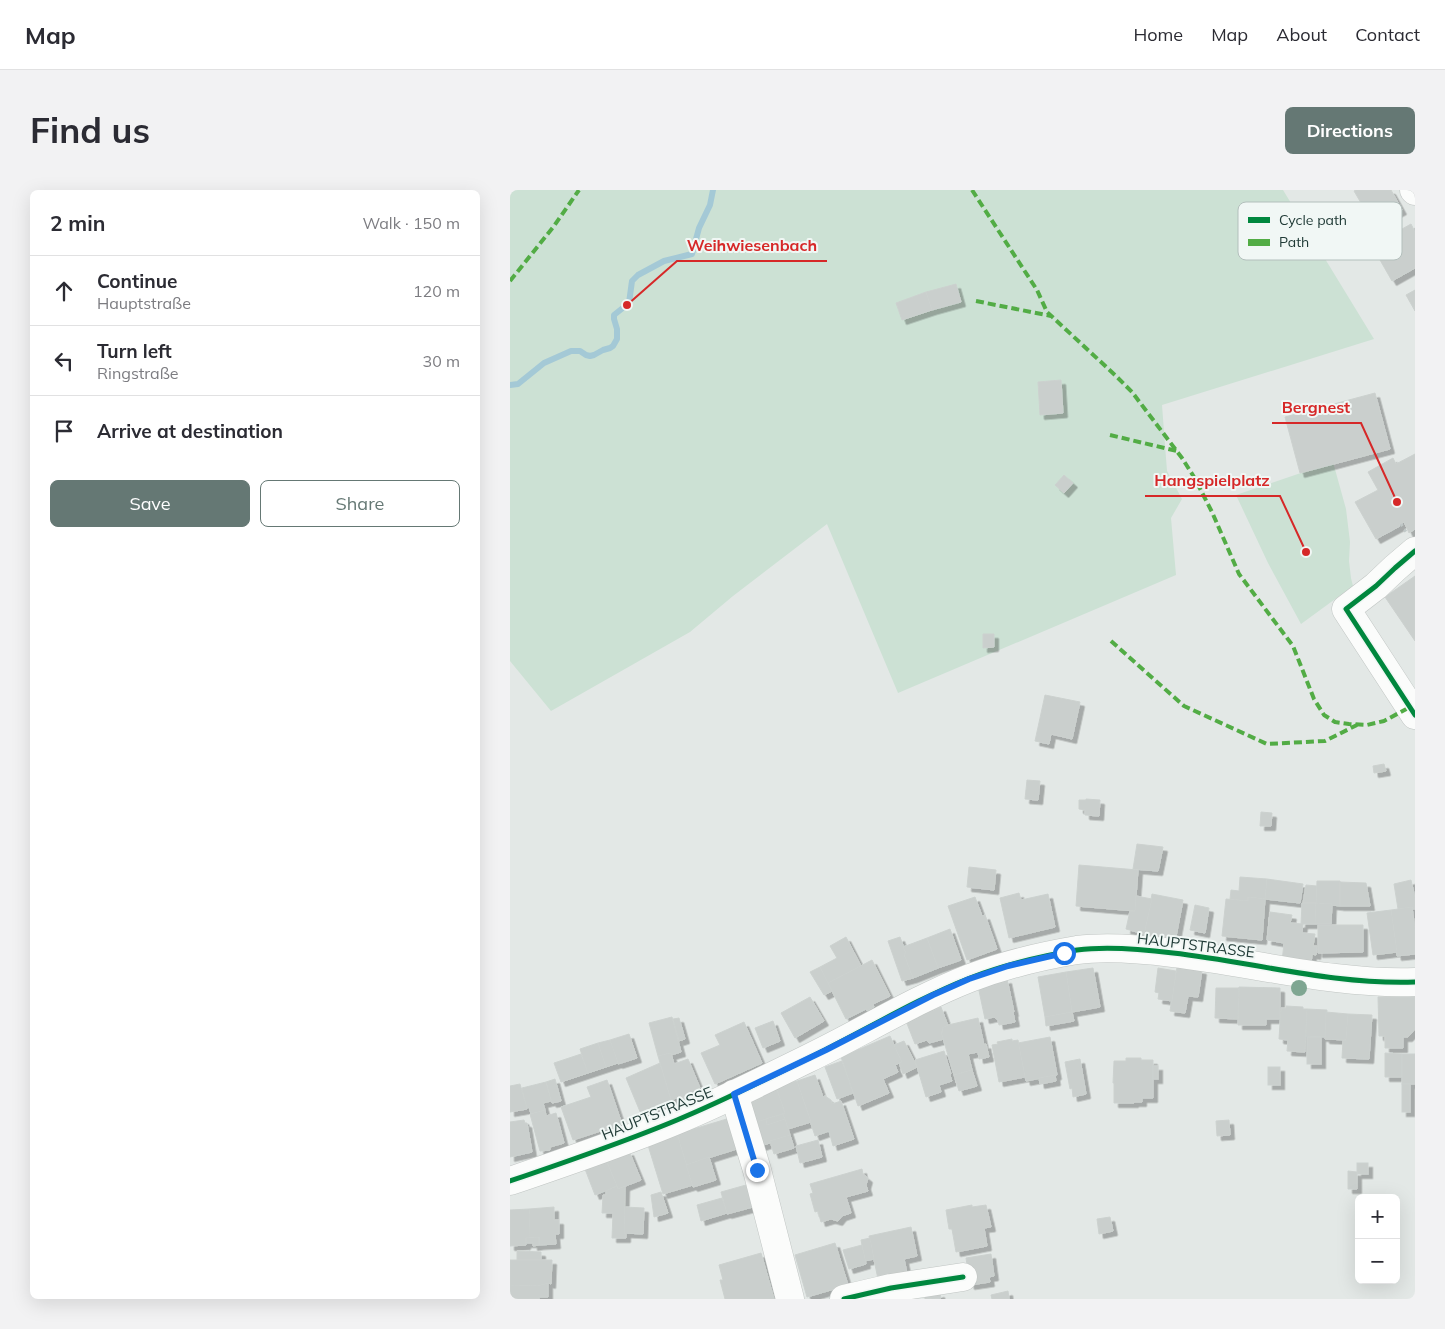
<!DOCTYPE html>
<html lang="en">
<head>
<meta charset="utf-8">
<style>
  :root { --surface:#fff; --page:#f2f2f3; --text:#2b2b33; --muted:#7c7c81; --line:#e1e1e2; --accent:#657874 }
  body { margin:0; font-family:Mulish,sans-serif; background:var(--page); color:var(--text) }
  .controls { position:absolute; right:15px; bottom:15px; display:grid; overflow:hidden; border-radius:8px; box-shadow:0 5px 20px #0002 }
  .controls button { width:45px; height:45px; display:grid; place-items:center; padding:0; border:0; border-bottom:1px solid var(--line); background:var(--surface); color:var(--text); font:25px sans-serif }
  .stop { position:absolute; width:15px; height:15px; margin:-11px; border:4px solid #1a73e8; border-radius:50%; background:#fff }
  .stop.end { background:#1a73e8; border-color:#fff; box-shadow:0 1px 5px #0008 }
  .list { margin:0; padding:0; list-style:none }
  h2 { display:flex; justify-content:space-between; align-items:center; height:65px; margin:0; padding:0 20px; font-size:21px }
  h2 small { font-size:16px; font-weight:400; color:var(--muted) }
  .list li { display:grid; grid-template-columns:32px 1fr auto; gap:15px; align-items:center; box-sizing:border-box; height:70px; padding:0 20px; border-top:1px solid var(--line) }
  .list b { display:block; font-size:19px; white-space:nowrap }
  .list p { margin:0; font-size:16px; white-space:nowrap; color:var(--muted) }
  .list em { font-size:16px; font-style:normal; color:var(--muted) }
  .actions { display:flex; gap:10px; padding:15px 20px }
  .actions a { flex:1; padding:11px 0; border:1px solid var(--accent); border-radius:8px; text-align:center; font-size:18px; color:var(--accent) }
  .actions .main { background:var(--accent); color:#fff }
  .icon { flex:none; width:28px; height:28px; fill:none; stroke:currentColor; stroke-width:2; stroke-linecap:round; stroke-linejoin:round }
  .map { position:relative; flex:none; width:905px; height:1109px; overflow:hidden; border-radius:8px }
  header { display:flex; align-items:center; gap:30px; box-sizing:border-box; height:70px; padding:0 25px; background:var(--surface); border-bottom:1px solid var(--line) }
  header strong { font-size:24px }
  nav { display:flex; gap:28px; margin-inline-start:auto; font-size:18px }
  .intro { display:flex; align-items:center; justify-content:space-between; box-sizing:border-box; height:120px; padding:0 30px }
  h1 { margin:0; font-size:35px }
  .button { padding:12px 22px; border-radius:8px; background:var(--accent); color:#fff; font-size:18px; font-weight:700 }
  main { display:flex; gap:30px; padding:0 30px }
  aside { flex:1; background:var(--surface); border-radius:8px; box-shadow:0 5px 20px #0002 }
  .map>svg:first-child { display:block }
  .green { fill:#cce1d4 }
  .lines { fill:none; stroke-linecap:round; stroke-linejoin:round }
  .stream { stroke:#a4c9d6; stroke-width:6 }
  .building { fill:#cacfcd; stroke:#ccd1cf; filter:url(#shadow) }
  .minor-casing { stroke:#c0c5c3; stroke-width:29 }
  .path { stroke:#c0c8c7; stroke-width:3; stroke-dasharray:2.5 4; stroke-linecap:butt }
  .minor { stroke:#fbfcfb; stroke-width:28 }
  .quiet { stroke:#52ac45; stroke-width:4; stroke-dasharray:8 4; stroke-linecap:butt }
  .cycleway-casing { stroke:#f1f7f5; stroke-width:8 }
  .cycleway { stroke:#00873e; stroke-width:5 }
  .tree { fill:#7fa692 }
  .route { stroke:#1a73e8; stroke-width:6 }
  .labels { text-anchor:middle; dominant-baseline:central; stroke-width:4; stroke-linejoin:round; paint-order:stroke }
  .street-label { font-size:15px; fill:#213b37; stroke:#f1f7f5 }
  .key { fill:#f1f7f5; stroke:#b3bfbc; stroke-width:1 }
  .key-label { font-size:14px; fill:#213b37 }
  .leader { fill:none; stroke:#d62828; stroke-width:2 }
  .callout-dot { fill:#d62828; stroke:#f1f7f5; stroke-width:2 }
  .callout-label { font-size:16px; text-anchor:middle; font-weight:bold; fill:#d62828; stroke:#f1f7f5; stroke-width:4; stroke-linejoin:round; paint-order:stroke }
</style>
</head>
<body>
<header>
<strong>Map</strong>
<nav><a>Home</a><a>Map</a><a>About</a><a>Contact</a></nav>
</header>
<div class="intro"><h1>Find us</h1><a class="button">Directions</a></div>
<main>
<aside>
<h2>2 min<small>Walk · 150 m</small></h2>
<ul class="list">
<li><svg class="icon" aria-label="ahead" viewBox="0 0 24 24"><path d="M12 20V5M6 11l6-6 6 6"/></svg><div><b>Continue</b><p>Hauptstraße</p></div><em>120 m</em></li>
<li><svg class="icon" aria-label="left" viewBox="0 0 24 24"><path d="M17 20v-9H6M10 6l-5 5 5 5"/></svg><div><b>Turn left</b><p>Ringstraße</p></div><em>30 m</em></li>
<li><svg class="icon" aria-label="arrive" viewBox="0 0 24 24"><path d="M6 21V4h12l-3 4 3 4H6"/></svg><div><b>Arrive at destination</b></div></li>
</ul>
<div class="actions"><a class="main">Save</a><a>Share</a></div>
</aside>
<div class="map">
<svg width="905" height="1109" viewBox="0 0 905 1109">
  <defs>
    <filter id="shadow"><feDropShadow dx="4.5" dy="4.5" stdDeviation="0" flood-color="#0004"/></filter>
  </defs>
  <rect width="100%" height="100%" fill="#e3e8e6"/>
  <g class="green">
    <path d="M0 0H773L864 149 652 215 657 281 672 309 661 328 666 385 388 503 317 334 223 406 180 442 41 521 0 471Z"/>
    <path d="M823 272 836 319 840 352 839 371 841 388 843 396 791 434 758 373 726 305Z"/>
  </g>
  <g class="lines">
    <path class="stream" d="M0 195 8 194 34 173 61 161H70L76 165 80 166 84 165 93 160 100 158 103 156 107 149V139L104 129V125L119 113 122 91 128 85 154 71 182 64 189 38 200 15 203 0"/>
  </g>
  <g class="building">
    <path d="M846 0H881L892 20 864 35 844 1Z"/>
    <path d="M901 34 905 42V78L882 91 866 63 869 62 865 54Z"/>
    <path d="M446 94 451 112 422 120 416 102Z"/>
    <path d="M905 100V121L896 105Z"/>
    <path d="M416 102 422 120 392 130 386 113Z"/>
    <path d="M551 190 553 223 530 225 528 192Z"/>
    <path d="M865 203 880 259 790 283 775 227Z"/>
    <path d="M905 264V339L899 343 894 332 889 335 890 336 866 349 845 312 868 300 858 282 883 268 886 274Z"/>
    <path d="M554 285 563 293 554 303 545 295Z"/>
    <path d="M905 386V451L875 407Z"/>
    <path d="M473 444H484V457L473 458Z"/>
    <path d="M535 505 570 512 562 549 541 544 539 554 525 551Z"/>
    <path d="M874 574 876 581 864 583 863 576Z"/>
    <path d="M517 590 530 591 528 610 515 609Z"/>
    <path d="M576 609 590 610 589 626 575 625V620L569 619V610H576Z"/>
    <path d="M751 622 762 623 761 636H750Z"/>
    <path d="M627 654 653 657 648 681 623 679Z"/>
    <path d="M569 675 628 680 625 721 566 716Z"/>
    <path d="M459 677 486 680 484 700 457 697Z"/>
    <path d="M730 687 757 689 755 709 738 707V711L720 709 721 700 729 701Z"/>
    <path d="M757 689 793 694 790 713 755 709Z"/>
    <path d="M901 690 905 708V719H902V717L888 719 884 694Z"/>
    <path d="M807 691H830V716L806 713Z"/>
    <path d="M830 692 856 693 860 716H830Z"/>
    <path d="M796 695 807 696 806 713H793Z"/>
    <path d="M509 703 511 710 538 704 545 737 499 748 490 708Z"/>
    <path d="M642 704 673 710 665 752 634 746Z"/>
    <path d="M626 706 642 709 634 744 616 739 620 721H625Z"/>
    <path d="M465 707 472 726 475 725 487 759 457 770 438 716Z"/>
    <path d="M738 707 755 709 752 750 712 746 716 709 738 711Z"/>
    <path d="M792 713H806L805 734H791Z"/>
    <path d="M806 713 822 714 821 734H805Z"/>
    <path d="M685 715 699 718 695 743 680 740Z"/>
    <path d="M902 717 905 739V764L887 766 881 720Z"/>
    <path d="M881 720 887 762 863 765 857 723Z"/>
    <path d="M760 722 782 725 780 733 793 734 792 743 805 744 803 756H807L806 765 802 764 801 775 772 772 774 753 757 750Z"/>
    <path d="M808 735H853V762L808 763Z"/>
    <path d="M440 739 451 770 428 778 417 748Z"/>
    <path d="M336 747 351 776 318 793 310 777 327 768 320 756Z"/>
    <path d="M390 747 396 763 394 764 403 788 392 791 378 751Z"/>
    <path d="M417 748 428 778 403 788 394 764 396 763 393 757Z"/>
    <path d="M362 770 380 806 363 814 364 817 357 821 356 819 336 829 318 793Z"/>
    <path d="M310 777 322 801 314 805 300 782Z"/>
    <path d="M667 777 692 780 688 807 678 806 675 823 660 821Z"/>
    <path d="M583 778 590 817 562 822 556 782Z"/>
    <path d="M648 778 666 781 662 811 648 809 649 803 645 802Z"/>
    <path d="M556 782 562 822 535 827 528 787Z"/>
    <path d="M497 789 504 822H503L505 832 489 835 488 830 484 827 475 829 468 796Z"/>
    <path d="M729 797 770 798V829H756V835H728Z"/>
    <path d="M706 798H729L728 829 705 828Z"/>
    <path d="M300 807 314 831 285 848 271 823Z"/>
    <path d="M868 807H905V839L898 847H893V858H875V846H869Z"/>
    <path d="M776 816 793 817V819H797L795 862 777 861 778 850 769 849 771 818H776Z"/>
    <path d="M431 817 438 836 432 838 433 842H431L434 849 419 853 417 850 405 854 396 831Z"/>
    <path d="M797 819 817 820 815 847 796 846Z"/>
    <path d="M562 822 564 831 536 836 535 827Z"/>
    <path d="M816 822 838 824 836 850 815 849Z"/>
    <path d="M838 824 862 825 859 869 832 868 833 850H836Z"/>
    <path d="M162 827 171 862 161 865V863L148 866 139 833Z"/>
    <path d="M169 828 175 849 169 851 163 829Z"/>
    <path d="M468 828 474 855 476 854 479 867 469 869 468 862 458 864 462 880 444 885 431 842H433L432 838 438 835Z"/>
    <path d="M263 831 270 851 253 858 245 838Z"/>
    <path d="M234 832 252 873 205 894 191 863 210 855 205 845Z"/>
    <path d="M119 844 127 868 108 874 100 850Z"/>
    <path d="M380 846 392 872 385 875 388 882 373 889 379 903 348 916 331 867Z"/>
    <path d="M540 847 547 885 516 891 508 853Z"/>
    <rect x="797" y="847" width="14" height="27"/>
    <path d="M502 849V851L508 850 515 887 489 892 482 855 488 854 487 852Z"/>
    <path d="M100 850 108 873 96 877 88 853Z"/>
    <path d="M394 851 407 877 393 884 389 873 392 872 384 855Z"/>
    <path d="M88 853 96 877 78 883 70 859Z"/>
    <path d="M434 861 441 884 440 885 442 891 429 895 431 902 416 907 405 870Z"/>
    <path d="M161 863 164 874 178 869 190 898 180 902 181 905 173 908 172 906 161 910 148 866Z"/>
    <path d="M875 863 892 864V887H875Z"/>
    <path d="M71 864 78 883 51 892 44 873Z"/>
    <rect x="892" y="864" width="13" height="30"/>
    <path d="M616 868H631V870H643V908H632V912H624V913H604V893H603L604 871H616Z"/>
    <path d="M570 869 576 904 563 907 562 898 560 899 555 872Z"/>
    <path d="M332 871 343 903 327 909 315 877Z"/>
    <path d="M150 873 161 910 131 924 116 888Z"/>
    <rect x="643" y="876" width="5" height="13"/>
    <rect x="758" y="877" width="12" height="18"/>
    <path d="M462 880 467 896 449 901 444 885Z"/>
    <path d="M305 885 313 907 315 906 321 910 322 914 331 911 344 949 323 956 319 941 305 946 287 891Z"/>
    <path d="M545 885 546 891 530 894 529 888Z"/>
    <path d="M45 889 51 911 42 913 36 892Z"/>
    <path d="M97 890 112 934 63 950 51 917 81 907 77 897Z"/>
    <path d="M287 891 301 932 278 939 273 924 275 923 266 897Z"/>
    <path d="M36 892 41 911 33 913 35 920 21 924 19 917 17 918 12 898Z"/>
    <path d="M10 894 17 919 0 922V896Z"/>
    <rect x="892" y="894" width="8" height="28"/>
    <path d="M266 897 275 923 243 933 234 907Z"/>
    <path d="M35 920 36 926 46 923 54 953 40 957V960L30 961 20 924Z"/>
    <path d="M273 924 275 929 257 935 256 929Z"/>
    <path d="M220 928 230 958 176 975 167 944Z"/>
    <path d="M256 929 257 935 275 929 280 945 260 951V953L248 957 243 933Z"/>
    <path d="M14 930 15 933H17L22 962 0 967V932Z"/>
    <path d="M719 930 720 945 707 946 706 931Z"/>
    <path d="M167 944 183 995 153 1004 137 952Z"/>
    <path d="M280 945 284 958 264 964 260 951Z"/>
    <path d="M308 950 312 967 290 973 286 956Z"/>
    <path d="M119 961 131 990 108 999 96 970Z"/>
    <path d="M199 967 206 990 183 997 176 975Z"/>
    <path d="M96 970 107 996 85 1005 75 979Z"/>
    <rect x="847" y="973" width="11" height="11"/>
    <path d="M352 979 353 984 358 988 356 995 358 1001 336 1007 341 1023 332 1026 328 1031 321 1029 311 1032 308 1021 305 1022 300 1004 303 1003 300 994Z"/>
    <path d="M838 981 847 982V999H838Z"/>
    <path d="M236 995 243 1017 217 1024 211 1002Z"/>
    <path d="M107 996 108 999 115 996 114 1043H116V1048H102L103 1023H92L93 1005H96V1001Z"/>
    <path d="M151 1002 158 1023 144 1027 141 1005Z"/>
    <path d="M212 1008 217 1023 191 1031 187 1015Z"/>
    <path d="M462 1015V1017L476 1015 481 1037 474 1038 477 1056 446 1062 442 1039H439L436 1020Z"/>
    <path d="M44 1017V1030H49V1044H45L46 1054 29 1055V1047L20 1048 19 1019Z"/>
    <path d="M115 1017 134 1018 133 1044 114 1043Z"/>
    <path d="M19 1019 20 1048H16V1055L0 1056V1020Z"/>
    <path d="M600 1027 603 1041 589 1044 587 1029Z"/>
    <path d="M401 1037 407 1066 394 1069 397 1083 368 1089 359 1046Z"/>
    <path d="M29 1047V1055L23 1056V1053H16V1048Z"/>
    <path d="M360 1048 364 1069 355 1071 351 1050Z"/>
    <path d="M325 1053 338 1095 297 1107 285 1065Z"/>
    <path d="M352 1055 356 1074 339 1079 333 1060Z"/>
    <path d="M7 1061 31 1062V1070H7Z"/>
    <path d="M251 1063 264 1109H215L210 1090H213L209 1075Z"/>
    <path d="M481 1064 484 1086 479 1087 480 1092 460 1095 456 1068Z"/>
    <path d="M0 1070H42L41 1094 38 1093 28 1096 0 1095Z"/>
    <path d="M38 1093V1107H29V1109H0V1095L28 1096Z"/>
    <path d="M498 1101 499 1109H482L481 1105Z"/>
    <path d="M430 1103 431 1108 415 1109V1106Z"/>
  </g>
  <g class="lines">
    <g class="minor-casing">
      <g id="minor">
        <path d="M904 0 905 1"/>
        <path d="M905 361 885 378 866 396 836 419 905 525"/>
        <path d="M224 904 247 980 280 1109"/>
        <path d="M0 991C56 972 112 953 167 930 211 912 254 890 297 869 351 843 404 810 460 788 494 775 531 766 567 760 598 756 631 759 663 763 742 772 824 795 905 792"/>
        <path d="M334 1109 381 1098 453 1087"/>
      </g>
    </g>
    <path class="path" d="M891 334 896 342"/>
    <use href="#minor" class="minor"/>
    <g class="quiet">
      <path d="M462 0 527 100 537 122 605 185 622 202 672 268 684 287 702 322 729 384 783 456 804 509 814 525 825 532 839 534 857 535 874 531 900 517"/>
      <path d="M0 91 44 36 69 0"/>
      <path d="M466 111 541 126"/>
      <path d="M600 245 667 261"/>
      <path d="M601 451 674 516 757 554 815 551 847 535"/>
    </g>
    <g class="cycleway-casing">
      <g id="cycleway">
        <path d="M905 361 885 378 866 396 836 419 905 525"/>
        <path d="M0 991C56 972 112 953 167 930 211 912 254 890 297 869 351 843 404 810 460 788 494 775 531 766 567 760 598 756 631 759 663 763 742 772 824 795 905 792"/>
        <path d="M334 1109 381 1098 453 1087"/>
      </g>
    </g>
    <use href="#cycleway" class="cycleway"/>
  </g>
  <circle class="tree" cx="789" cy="798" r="8"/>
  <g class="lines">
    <path class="route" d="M247 980 224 904 316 860 423 805 459 789 498 776 554 763"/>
  </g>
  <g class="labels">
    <g class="street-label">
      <text transform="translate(686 755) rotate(7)">HAUPTSTRASSE</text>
      <text transform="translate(147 923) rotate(-22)">HAUPTSTRASSE</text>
    </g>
  </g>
  <rect x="728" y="12" width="164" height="58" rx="8" class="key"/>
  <rect x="738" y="27" width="22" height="6" fill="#00873e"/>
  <rect x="738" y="49" width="22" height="7" fill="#52ac45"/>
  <g class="key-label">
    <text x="769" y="35">Cycle path</text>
    <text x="769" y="57">Path</text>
  </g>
  <path class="leader" d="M117 115L167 71H317M887 312L851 233H762M796 362L770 306H635"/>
  <g class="callout-dot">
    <circle cx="117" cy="115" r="5"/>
    <circle cx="887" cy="312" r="5"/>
    <circle cx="796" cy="362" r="5"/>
  </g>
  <g class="callout-label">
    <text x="242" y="61">Weihwiesenbach</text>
    <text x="806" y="223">Bergnest</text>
    <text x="702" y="296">Hangspielplatz</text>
  </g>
</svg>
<div class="controls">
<button>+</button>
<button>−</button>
</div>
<div class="stop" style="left:554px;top:763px"></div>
<div class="stop end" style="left:247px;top:980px"></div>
</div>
</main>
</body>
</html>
